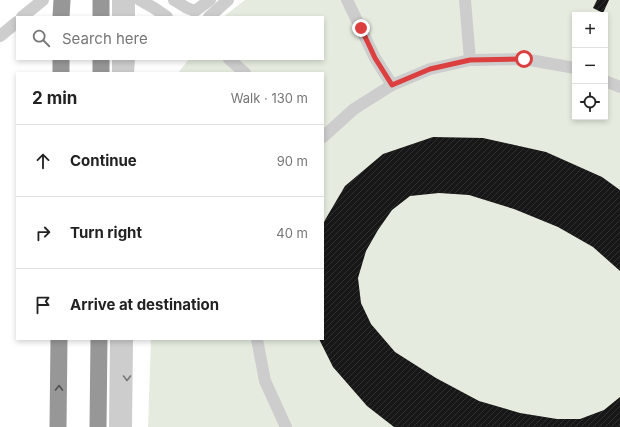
<!DOCTYPE html>
<html lang="en">
<head>
<meta charset="utf-8">
<style>
  :root { --surface:#fff; --page:#f2f2f2; --text:#222; --muted:#767676; --line:#e0e0e0 }
  body { margin:0; font-family:Inter,sans-serif; background:var(--page); color:var(--text) }
  .controls { position:absolute; right:12px; top:12px; display:grid; overflow:hidden; border-radius:0px; box-shadow:0 2px 6px #0003 }
  .controls button { width:36px; height:36px; display:grid; place-items:center; padding:0; border:0; border-bottom:1px solid var(--line); background:var(--surface); color:var(--text); font:20px sans-serif }
  .stop { position:absolute; width:12px; height:12px; margin:-9px; border:3px solid #db3f3f; border-radius:50%; background:#fff }
  .stop.end { background:#db3f3f; border-color:#fff; box-shadow:0 1px 4px #0008 }
  .list { margin:0; padding:0; list-style:none }
  h2 { display:flex; justify-content:space-between; align-items:center; height:52px; margin:0; padding:0 16px; font-size:17px }
  h2 small { font-size:13px; font-weight:400; color:var(--muted) }
  .list li { display:grid; grid-template-columns:26px 1fr auto; gap:12px; align-items:center; box-sizing:border-box; height:72px; padding:0 16px; border-top:1px solid var(--line) }
  .list b { display:block; font-size:15px; white-space:nowrap }
  .list em { font-size:13px; font-style:normal; color:var(--muted) }
  .icon { flex:none; width:22px; height:22px; fill:none; stroke:currentColor; stroke-width:2; stroke-linecap:round; stroke-linejoin:round }
  .map { position:relative; flex:none; width:620px; height:427px; overflow:hidden }
  .search { position:absolute; background:var(--surface); box-shadow:0 2px 6px #0003; left:16px; top:16px; width:308px; height:44px; display:flex; align-items:center; gap:10px; box-sizing:border-box; padding:0 14px; border-radius:0px; color:var(--muted); font-size:15px }
  .panel { position:absolute; background:var(--surface); box-shadow:0 2px 6px #0003; left:16px; top:72px; width:308px; height:268px; border-radius:0px }
  .map>svg:first-child { display:block }
  .park { fill:#e5ecdf; fill-rule:evenodd }
  .building { fill:url(#building-hatch) }
  .lines { fill:none; stroke-linecap:round; stroke-linejoin:round }
  .minor { stroke:#cdcdcd; stroke-width:12 }
  .highway { stroke:#979797; stroke-width:17 }
  .oneway { stroke:#777 }
  .oneway2 { stroke:#4f4f4f }
  .route { stroke:#db3f3f; stroke-width:5 }
</style>
</head>
<body>
<div class="map">
<svg width="620" height="427" viewBox="0 0 620 427">
  <defs>
    <pattern id="building-hatch" width="6" height="6" patternUnits="userSpaceOnUse"><rect width="6" height="6" fill="#171717"/><path d="M-1 1l2-2M0 6l6-6M5 7l2-2" fill="none" stroke="#303030"/></pattern>
  </defs>
  <rect width="100%" height="100%" fill="#fff"/>
  <path class="park" d="M245 0H620V427H148L151 339H323V73H178L189 59H323V17H223ZM575 15H605V117H575Z"/>
  <g class="building">
    <path d="M597 0H609L603 13 593 8Z"/>
    <path d="M433 137 483 138 546 152 602 177 620 190V271L593 247 558 227 514 209 469 195 439 193 410 196 392 210 378 230 366 251 358 278 361 303 371 324 395 352 436 378 479 401 520 413 557 419H580L604 410 620 397V427H394L367 406 333 367 319 339H323V224L325 220 345 186 383 154Z"/>
  </g>
  <g class="lines">
    <g class="minor">
      <path d="M140 0 154 8 167 17"/>
      <path d="M174 0 187 8 195 11 210 0"/>
      <path d="M347 0 375 58 392 85"/>
      <path d="M465 0 470 60"/>
      <path d="M22 17 43 0"/>
      <path d="M118 17V0"/>
      <path d="M129 17V0"/>
      <path d="M209 17 228 0"/>
      <path d="M0 36 17 22"/>
      <path d="M229 59 245 73"/>
      <path d="M118 73V59"/>
      <path d="M128 73 129 59"/>
      <path d="M605 81 620 87"/>
      <path d="M323 137 354 109 392 85 430 69 470 60 524 59 575 68"/>
      <path d="M257 339 265 381 286 427"/>
      <path d="M115 427 116 339"/>
      <path d="M126 427 127 339"/>
    </g>
    <g class="highway">
      <path d="M61 17 62 0"/>
      <path d="M101 17V0"/>
      <path d="M61 73V59"/>
      <path d="M101 73V59"/>
      <path d="M58 427 59 339"/>
      <path d="M98 427 99 339"/>
    </g>
  </g>
  <defs><path id="oneway-chevron" d="M-2-3.5L2.5 0L-2 3.5" fill="none" stroke-width="1.6" stroke-linecap="round" stroke-linejoin="round"/></defs>
  <use class="oneway" href="#oneway-chevron" transform="translate(127 378) rotate(90)"/>
  <use class="oneway2" href="#oneway-chevron" transform="translate(59 388) rotate(-89)"/>
  <g class="lines">
    <path class="route" d="M361 28 375 58 392 85 430 69 470 60 524 59"/>
  </g>
</svg>
<div class="controls">
<button>+</button>
<button>−</button>
<button><svg class="icon" aria-label="locate" viewBox="0 0 24 24"><circle cx="12" cy="12" r="6"/><path d="M12 2v4M12 18v4M2 12h4M18 12h4"/></svg></button>
</div>
<div class="stop" style="left:524px;top:59px"></div>
<div class="stop end" style="left:361px;top:28px"></div>
<div class="search"><svg class="icon" aria-label="search" viewBox="0 0 24 24"><circle cx="10" cy="10" r="6"/><path d="M15 15l6 6"/></svg>Search here</div>
<section class="panel">
<h2>2 min<small>Walk · 130 m</small></h2>
<ul class="list">
<li><svg class="icon" aria-label="ahead" viewBox="0 0 24 24"><path d="M12 20V5M6 11l6-6 6 6"/></svg><div><b>Continue</b></div><em>90 m</em></li>
<li><svg class="icon" aria-label="right" viewBox="0 0 24 24"><path d="M7 20v-9h11M14 6l5 5-5 5"/></svg><div><b>Turn right</b></div><em>40 m</em></li>
<li><svg class="icon" aria-label="arrive" viewBox="0 0 24 24"><path d="M6 21V4h12l-3 4 3 4H6"/></svg><div><b>Arrive at destination</b></div></li>
</ul>
</section>
</div>
</body>
</html>
